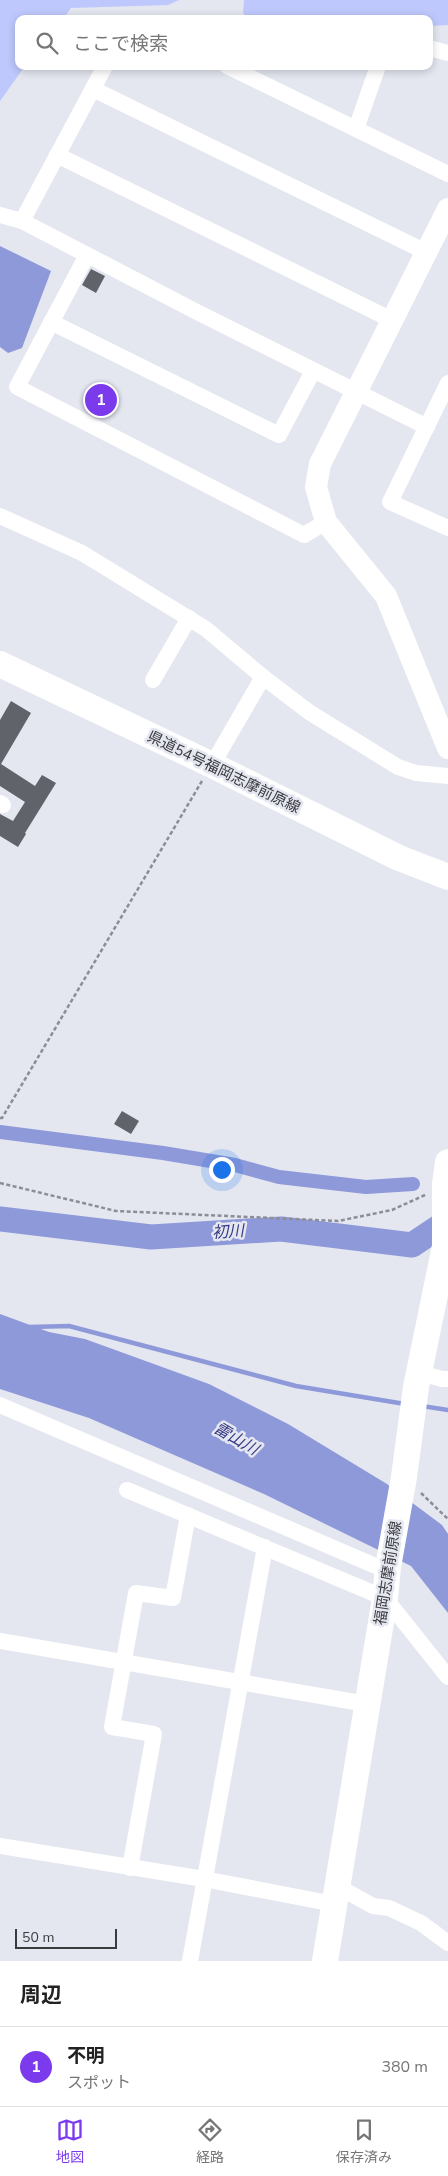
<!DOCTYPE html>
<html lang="ja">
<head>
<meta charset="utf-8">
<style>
  :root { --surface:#fff; --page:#f6f6f6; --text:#222; --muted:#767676; --line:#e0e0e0; --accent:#7c3aed }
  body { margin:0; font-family:"Nunito Sans","Noto Sans JP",sans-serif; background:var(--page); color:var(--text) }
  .scale { position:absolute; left:15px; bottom:12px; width:102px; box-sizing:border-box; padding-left:5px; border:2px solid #3a3b3f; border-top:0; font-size:14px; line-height:18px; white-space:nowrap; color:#3a3b3f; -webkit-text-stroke:4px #e4e6f0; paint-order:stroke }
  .you { position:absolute; left:221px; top:1169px; width:18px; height:18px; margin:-12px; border:4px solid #fff; border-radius:50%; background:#1a73e8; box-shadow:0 0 0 8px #1a73e833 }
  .badge { display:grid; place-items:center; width:32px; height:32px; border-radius:50%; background:var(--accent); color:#fff; font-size:16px; font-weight:700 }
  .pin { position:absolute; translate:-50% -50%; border:2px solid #fff; box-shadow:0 1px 5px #0006 }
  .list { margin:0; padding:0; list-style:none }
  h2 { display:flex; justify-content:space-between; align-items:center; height:65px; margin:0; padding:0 20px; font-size:21px }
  h2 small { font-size:16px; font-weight:400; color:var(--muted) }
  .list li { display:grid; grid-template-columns:32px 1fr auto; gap:15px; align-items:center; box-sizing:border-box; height:80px; padding:0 20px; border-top:1px solid var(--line) }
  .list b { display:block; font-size:19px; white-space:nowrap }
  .list p { margin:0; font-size:16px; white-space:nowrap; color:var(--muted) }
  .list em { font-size:16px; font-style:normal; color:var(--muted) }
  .icon { flex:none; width:28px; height:28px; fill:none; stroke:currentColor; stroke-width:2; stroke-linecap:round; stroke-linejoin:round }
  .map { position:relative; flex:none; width:448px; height:1961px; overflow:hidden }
  .search { position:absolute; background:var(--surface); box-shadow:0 2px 8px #0003; left:15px; right:15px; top:15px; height:55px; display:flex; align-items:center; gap:12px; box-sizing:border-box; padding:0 18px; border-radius:10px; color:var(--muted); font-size:19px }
  .sheet { height:145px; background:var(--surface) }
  nav { display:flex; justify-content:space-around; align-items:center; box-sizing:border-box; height:70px; border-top:1px solid var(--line); background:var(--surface); font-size:14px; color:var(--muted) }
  nav a { display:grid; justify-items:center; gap:2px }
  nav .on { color:var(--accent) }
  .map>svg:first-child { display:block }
  .green { fill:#bec8fc }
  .water { fill:#8e99d9 }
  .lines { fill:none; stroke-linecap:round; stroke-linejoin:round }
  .stream { stroke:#8e99d9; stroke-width:4.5 }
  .canal { stroke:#8e99d9; stroke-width:14 }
  .river { stroke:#8e99d9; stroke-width:25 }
  .building { fill:#61636b }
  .path { stroke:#8d8e95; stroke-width:2.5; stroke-dasharray:4 2.5; stroke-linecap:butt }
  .street { stroke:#fff; stroke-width:16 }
  .secondary { stroke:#fff; stroke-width:22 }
  .primary { stroke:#fff; stroke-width:26 }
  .labels { text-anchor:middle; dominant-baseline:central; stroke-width:5; stroke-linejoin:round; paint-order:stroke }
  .street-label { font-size:15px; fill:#3a3b3f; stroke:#e4e6f0 }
  .water-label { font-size:16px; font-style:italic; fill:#343884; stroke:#e4e6f0 }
</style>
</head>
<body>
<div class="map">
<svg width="448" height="1961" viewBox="0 0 448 1961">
  <rect width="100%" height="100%" fill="#e4e6f0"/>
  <g class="green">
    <path d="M0 0H179L168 5 71 8 63 19H19V66H25L0 101Z"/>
    <path d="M244 0H448V25L429 26V19H246L243 12Z"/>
  </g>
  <g class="water">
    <path d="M0 246 51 271 22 348 8 353 0 347Z"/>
    <path d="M0 1314 49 1332 85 1339 209 1384 288 1424 387 1484 442 1525 448 1534V1613L411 1566 264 1494 89 1418 0 1389Z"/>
  </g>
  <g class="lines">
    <g class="stream">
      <path d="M29 1327 69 1326 296 1386 405 1404"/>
      <path d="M422 1406 448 1410"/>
    </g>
    <path class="canal" d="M0 1132 163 1153 235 1165 279 1177 366 1187 413 1184"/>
    <path class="river" d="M0 1219 151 1237 281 1229 412 1245 448 1221"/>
  </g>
  <g class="building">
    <path d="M91 269 105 276 96 293 82 285Z"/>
    <path d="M95 388 115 397 106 412 87 403Z"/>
    <path d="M11 701 31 713 1 764 35 786 42 775 56 783 25 833 26 834 18 847 0 836V814L13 821 25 802 0 786V720Z"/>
    <path d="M122 1111 139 1121 131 1134 114 1124Z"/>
  </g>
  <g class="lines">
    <g class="path">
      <path d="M0 1118H2L202 781"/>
      <path d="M0 1183 116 1211 338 1221 392 1210 425 1195"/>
      <path d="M421 1493 448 1519"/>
    </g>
    <g class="street">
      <path d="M429 48 448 53"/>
      <path d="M227 66 448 174"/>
      <path d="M93 89 426 252"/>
      <path d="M356 129 378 66"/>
      <path d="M57 155 392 320"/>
      <path d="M0 215 22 221 197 312 427 427"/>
      <path d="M22 221 105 66"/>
      <path d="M87 255 17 387 304 535 326 522"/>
      <path d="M51 322 279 435 313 371"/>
      <path d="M448 383 390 502 448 528"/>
      <path d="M0 516 82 553 206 629 263 677 309 712 398 767 416 773 448 776"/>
      <path d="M153 680 189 618"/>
      <path d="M212 765 263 677"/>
      <path d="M0 803 3 805"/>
      <path d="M420 1373 442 1379H448"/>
      <path d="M0 1405 378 1567H388"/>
      <path d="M127 1490 385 1598 448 1677"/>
      <path d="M0 1641 367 1704"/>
      <path d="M0 1846 204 1879 334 1904"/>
      <path d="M130 1868 154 1734 112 1727 136 1593 173 1598 188 1515"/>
      <path d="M337 1886 373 1906 389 1908 421 1923 448 1943"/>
      <path d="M190 1961 265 1547"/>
    </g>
    <path class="secondary" d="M448 209 320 464 316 487 326 522 386 596 448 748"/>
    <g class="primary">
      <path d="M0 664 212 765 399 858 448 877"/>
      <path d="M325 1961 385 1598 388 1567 404 1477 416 1387 445 1246V1184L448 1162"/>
    </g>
  </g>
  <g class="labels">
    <g class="street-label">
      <text transform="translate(224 772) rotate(26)">県道54号福岡志摩前原線</text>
      <text transform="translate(388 1573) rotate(-81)">福岡志摩前原線</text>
    </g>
    <g class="water-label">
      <text transform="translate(228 1232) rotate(-4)">初川</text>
      <text transform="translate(236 1439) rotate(30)">雷山川</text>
    </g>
  </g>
</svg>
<div class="scale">50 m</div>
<div class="you"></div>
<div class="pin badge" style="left:101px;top:400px">1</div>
<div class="search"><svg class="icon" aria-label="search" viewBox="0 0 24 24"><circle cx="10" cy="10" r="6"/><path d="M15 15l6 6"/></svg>ここで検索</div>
</div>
<section class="sheet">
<h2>周辺<small></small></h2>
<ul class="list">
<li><span class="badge">1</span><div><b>不明</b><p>スポット</p></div><em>380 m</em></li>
</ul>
</section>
<nav>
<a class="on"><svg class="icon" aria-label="map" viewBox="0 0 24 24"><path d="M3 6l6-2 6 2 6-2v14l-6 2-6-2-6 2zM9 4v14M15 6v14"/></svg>地図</a>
<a><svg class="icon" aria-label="directions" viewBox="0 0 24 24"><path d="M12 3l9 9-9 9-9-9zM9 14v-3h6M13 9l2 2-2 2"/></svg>経路</a>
<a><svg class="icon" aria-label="saved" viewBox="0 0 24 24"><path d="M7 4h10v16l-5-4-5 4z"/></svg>保存済み</a>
</nav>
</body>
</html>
